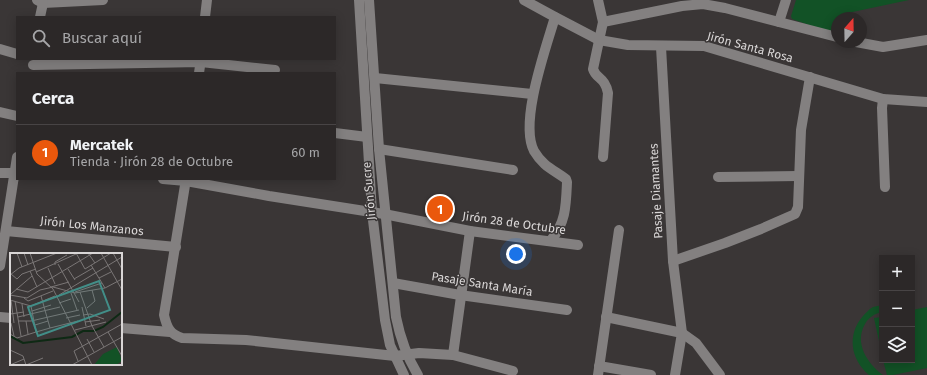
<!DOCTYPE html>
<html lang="es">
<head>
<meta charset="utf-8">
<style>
  :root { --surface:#2c2828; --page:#343030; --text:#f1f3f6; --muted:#a6a6a8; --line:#484445; --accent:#ea580c }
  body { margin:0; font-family:"Fira Sans",sans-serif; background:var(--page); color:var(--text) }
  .controls { position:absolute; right:12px; bottom:12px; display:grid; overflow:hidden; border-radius:0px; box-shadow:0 2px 10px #0003 }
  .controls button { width:36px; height:36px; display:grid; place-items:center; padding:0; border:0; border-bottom:1px solid var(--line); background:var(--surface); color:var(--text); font:20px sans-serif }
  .compass { position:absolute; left:831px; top:12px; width:36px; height:36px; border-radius:50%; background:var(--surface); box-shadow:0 2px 10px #0003; rotate:20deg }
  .you { position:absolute; left:516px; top:254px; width:14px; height:14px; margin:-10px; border:3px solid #fff; border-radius:50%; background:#1a73e8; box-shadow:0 0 0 6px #1a73e833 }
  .badge { display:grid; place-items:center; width:26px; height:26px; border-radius:50%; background:var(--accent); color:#fff; font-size:13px; font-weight:700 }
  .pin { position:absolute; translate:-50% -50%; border:2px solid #fff; box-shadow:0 1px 4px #0006 }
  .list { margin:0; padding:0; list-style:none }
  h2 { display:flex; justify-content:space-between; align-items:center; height:52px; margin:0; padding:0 16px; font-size:17px }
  h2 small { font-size:13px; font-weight:400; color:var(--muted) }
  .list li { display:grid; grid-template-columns:26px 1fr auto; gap:12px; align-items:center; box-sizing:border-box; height:56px; padding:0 16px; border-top:1px solid var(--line) }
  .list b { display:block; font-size:15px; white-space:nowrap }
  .list p { margin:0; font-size:13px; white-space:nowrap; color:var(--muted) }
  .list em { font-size:13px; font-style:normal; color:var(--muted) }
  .icon { flex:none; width:22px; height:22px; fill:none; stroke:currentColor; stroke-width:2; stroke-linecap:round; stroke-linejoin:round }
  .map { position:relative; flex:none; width:927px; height:375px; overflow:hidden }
  .search { position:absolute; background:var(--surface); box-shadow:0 2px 10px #0003; left:16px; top:16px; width:320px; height:44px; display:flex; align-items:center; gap:10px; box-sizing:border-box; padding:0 14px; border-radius:0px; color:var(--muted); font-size:15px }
  .panel { position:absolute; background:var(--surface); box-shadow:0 2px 10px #0003; left:16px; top:72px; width:320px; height:108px; border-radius:0px }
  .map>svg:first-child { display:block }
  .park { fill:#125226 }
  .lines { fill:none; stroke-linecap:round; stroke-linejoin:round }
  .minor { stroke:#838080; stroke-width:10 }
  .labels { text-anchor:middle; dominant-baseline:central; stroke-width:3; stroke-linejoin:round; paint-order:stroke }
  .street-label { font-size:12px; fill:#d9d6d6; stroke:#3a3636 }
  .inset-river { fill:none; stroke:#0e2914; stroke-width:2 }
  .inset-road { fill:none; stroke:#7a7676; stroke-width:1 }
  .view { fill:#428e88; fill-opacity:0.15; stroke:#428e88; stroke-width:2 }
  .inset-edge { fill:none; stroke:#d9d6d6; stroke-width:2 }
</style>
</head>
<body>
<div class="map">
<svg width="927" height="375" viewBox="0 0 927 375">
  <rect width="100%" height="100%" fill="#3a3636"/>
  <g class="park">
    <path d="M796 0H909L843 14 842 18H837V35L792 19 791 16Z"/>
    <path d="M882 305V312C874 314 869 317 865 324 854 343 867 363 883 375H869C850 359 847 334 863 316 866 313 869 309 873 307 876 306 879 306 882 305Z"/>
    <path d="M927 307V368L893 375H887L883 360H912V310Z"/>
    <path d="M882 317V355L874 318Z"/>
  </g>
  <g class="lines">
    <g class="minor">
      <path d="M37 0 43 3 103 0"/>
      <path d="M359 0 372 212 385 320 390 345 404 375"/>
      <path d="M369 0 379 149 396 317C400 337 407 357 418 375"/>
      <path d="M524 0 555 17 599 40 628 45 704 46 883 99 927 102"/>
      <path d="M598 0 603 22 593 69C596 79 605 77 608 93L603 157"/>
      <path d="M40 17 43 3"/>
      <path d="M205 17 207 0"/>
      <path d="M603 22 682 6 703 4 725 8 837 37"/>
      <path d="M779 22 786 0"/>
      <path d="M856 42 883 47 927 40"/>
      <path d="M661 47 673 261 682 333 675 375"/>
      <path d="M0 49 17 54"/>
      <path d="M33 65 201 62 275 70"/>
      <path d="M199 73 201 59"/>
      <path d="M375 78 532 94"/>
      <path d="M883 99 882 108 885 187"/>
      <path d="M0 112 17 116"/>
      <path d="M335 133 367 137"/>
      <path d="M379 149 513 170"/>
      <path d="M0 173H17"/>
      <path d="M718 177 798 176"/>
      <path d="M163 179 186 181 269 196 384 214 470 231 578 245"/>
      <path d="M186 179 164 315C167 328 170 334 182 338L246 340 395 356 419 353 453 355 513 371"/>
      <path d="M6 231 176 247"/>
      <path d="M551 240C566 223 566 205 567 182L566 179C552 169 543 166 534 151 519 122 546 48 555 17"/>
      <path d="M673 261 725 243 761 229 795 214 798 207 801 130 810 77"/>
      <path d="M0 266 17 157"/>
      <path d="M393 283 460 295 567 310"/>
      <path d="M0 317 11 318"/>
      <path d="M606 317 682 333 696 343 720 375"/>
      <path d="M121 328 170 332"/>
      <path d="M453 355 470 231"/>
      <path d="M599 366 651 375"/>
      <path d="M598 375 619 230"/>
    </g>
  </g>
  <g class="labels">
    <g class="street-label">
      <text transform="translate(750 47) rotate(15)">Jirón Santa Rosa</text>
      <text transform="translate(369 191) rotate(-95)">Jirón Sucre</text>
      <text transform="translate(656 191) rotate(-93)">Pasaje Diamantes</text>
      <text transform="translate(514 223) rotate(8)">Jirón 28 de Octubre</text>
      <text transform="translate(92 226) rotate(6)">Jirón Los Manzanos</text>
      <text transform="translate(482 284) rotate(9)">Pasaje Santa María</text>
    </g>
  </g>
  <g transform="translate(10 253)">
    <rect width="112" height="112" fill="#3a3636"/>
    <path d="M107 94 112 108 106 112H84L93 101Z" fill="#125226"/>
    <path class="inset-river" d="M0 83 13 90 62 84 73 78H84L93 74 112 59"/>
    <path class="inset-road" d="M7 0 12 14M14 0 18 12M20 0 27 21 43 36 82 112M66 0 75 16 101 0M78 0 85 10M91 0 112 37M103 0 112 16M48 11 69 49M45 12V9L57 2M81 12 95 35M38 15 45 31M58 16 65 27M20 18 27 34M26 19 66 1M1 21 7 26 12 21 26 16M0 22 9 15 47 0M89 25 101 19M64 26 83 15M41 34 59 29M6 36 18 39 83 0M65 39 92 30M70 39 82 73 94 94M61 40 67 57M1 41 22 23M0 42 17 45 30 37 43 34 65 40 95 35 112 26M49 42 112 4M31 43 40 75 68 68M14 45 18 48 43 38M0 47 21 53 45 43M1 47 4 70M5 48 11 83M49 50 61 46M12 51 14 64M21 53 26 79 40 75M72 54 76 73M77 55 85 48 82 37M22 58 41 52M0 61 14 59M73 62 80 61 94 66M8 64 50 54M56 65 70 62M8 68H21L69 57M16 68 18 81M75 69 90 67M1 70 4 83M25 72 38 68M65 77 96 69M98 79 112 103M0 81 7 85 26 79M77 86 84 99M0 97 13 103 16 112M68 108 64 98 112 71M0 112 14 106M16 112 33 105M62 112 112 84"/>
    <path class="view" d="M89 28 100 57 28 83 18 54Z"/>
    <rect width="112" height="112" class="inset-edge"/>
  </g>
</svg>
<div class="controls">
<button>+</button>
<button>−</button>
<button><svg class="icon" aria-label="layers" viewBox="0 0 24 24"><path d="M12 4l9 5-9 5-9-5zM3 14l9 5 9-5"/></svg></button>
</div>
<svg class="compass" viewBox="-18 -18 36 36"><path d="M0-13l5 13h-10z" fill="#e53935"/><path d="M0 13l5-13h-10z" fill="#a6a6a8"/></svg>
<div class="you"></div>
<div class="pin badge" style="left:440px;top:209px">1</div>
<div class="search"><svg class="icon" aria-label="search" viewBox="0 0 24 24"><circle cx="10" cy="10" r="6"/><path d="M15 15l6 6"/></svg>Buscar aquí</div>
<section class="panel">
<h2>Cerca<small></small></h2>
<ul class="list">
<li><span class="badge">1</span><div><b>Mercatek</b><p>Tienda · Jirón 28 de Octubre</p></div><em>60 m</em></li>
</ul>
</section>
</div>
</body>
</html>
